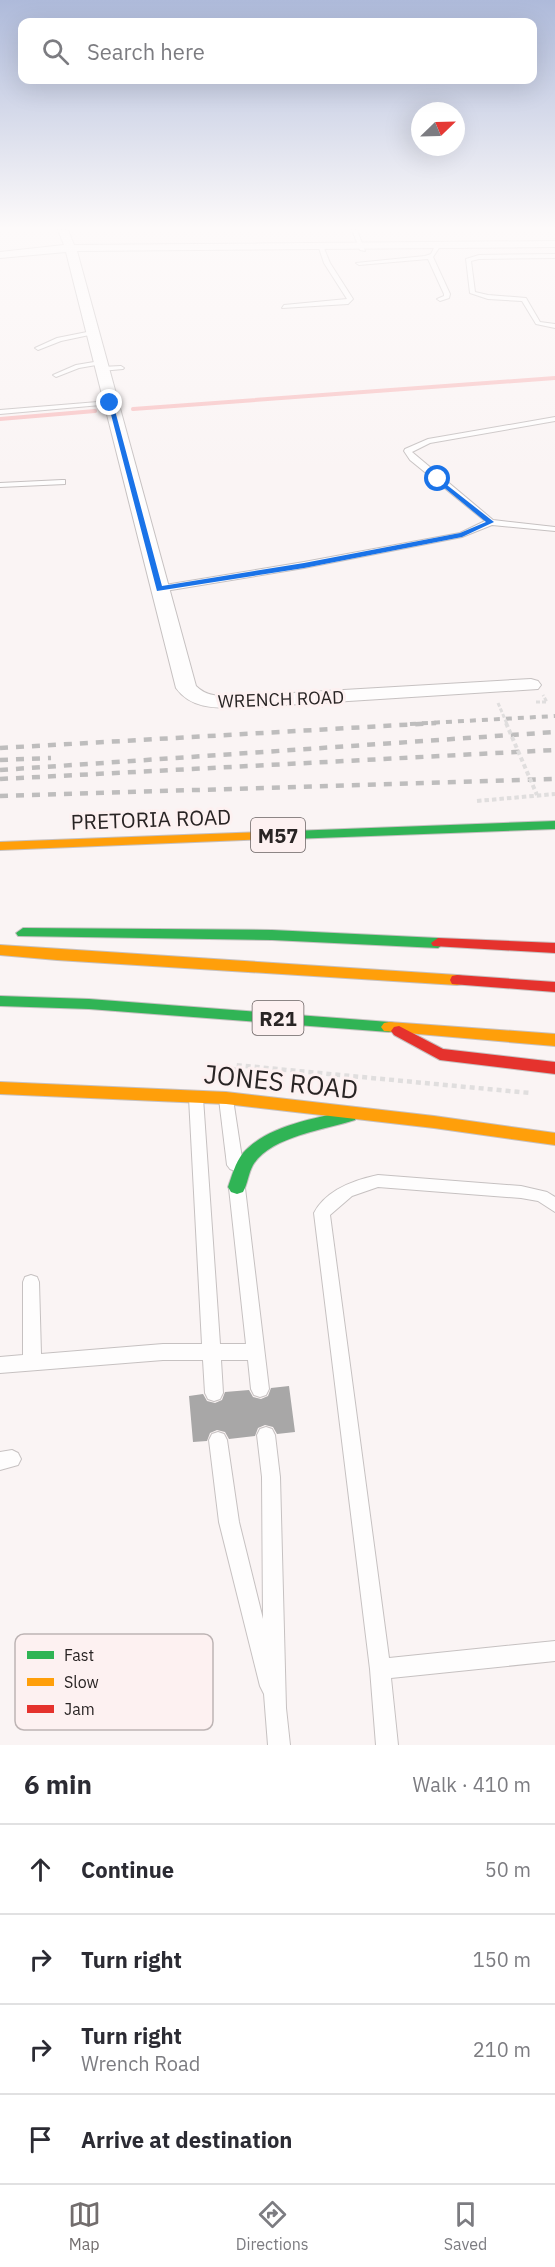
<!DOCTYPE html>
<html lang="en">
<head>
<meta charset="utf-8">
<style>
  :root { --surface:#fff; --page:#f7f7f7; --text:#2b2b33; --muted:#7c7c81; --line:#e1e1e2; --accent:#726d6d }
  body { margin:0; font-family:"IBM Plex Sans",sans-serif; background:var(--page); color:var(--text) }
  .compass { position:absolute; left:411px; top:102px; width:54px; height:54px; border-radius:50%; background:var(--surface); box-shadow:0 6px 24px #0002; rotate:67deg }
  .stop { position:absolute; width:18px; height:18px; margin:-14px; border:4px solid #1a73e8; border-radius:50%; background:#fff }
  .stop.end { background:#1a73e8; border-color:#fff; box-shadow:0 2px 6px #0008 }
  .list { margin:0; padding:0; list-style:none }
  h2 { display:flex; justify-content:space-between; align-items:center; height:78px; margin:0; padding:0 24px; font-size:26px }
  h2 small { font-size:20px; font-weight:400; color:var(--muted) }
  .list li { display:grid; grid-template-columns:39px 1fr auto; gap:18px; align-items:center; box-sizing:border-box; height:90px; padding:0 24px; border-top:2px solid var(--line) }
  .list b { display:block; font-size:22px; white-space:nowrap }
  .list p { margin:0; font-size:20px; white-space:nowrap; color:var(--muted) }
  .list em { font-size:20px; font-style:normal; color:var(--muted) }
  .icon { flex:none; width:33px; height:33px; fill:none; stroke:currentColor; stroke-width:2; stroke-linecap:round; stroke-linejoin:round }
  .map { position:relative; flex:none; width:555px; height:1745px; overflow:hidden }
  .search { position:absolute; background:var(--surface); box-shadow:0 6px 24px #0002; left:18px; right:18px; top:18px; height:66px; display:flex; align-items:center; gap:15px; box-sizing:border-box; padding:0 21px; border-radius:12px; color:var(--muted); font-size:22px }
  .sheet { height:438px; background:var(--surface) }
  nav { display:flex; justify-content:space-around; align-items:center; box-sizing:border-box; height:84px; border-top:2px solid var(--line); background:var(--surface); font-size:16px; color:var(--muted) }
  nav a { display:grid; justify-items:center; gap:3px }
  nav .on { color:var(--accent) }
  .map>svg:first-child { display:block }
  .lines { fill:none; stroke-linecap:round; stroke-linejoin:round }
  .stream { stroke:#f8c3c4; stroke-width:4 }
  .building { fill:#a8a7a7 }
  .lane-casing { stroke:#c6c1c1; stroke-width:2 }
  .street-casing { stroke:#c6c1c1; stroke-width:2 }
  .fast-casing { stroke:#c6c1c1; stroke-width:2 }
  .slow-casing { stroke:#c6c1c1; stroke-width:2 }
  .jam-casing { stroke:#c6c1c1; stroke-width:2 }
  .path-far2 { stroke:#e0dede; stroke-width:3; stroke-dasharray:4 2; stroke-linecap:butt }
  .path-far1 { stroke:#e0dede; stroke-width:4; stroke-dasharray:4.5 3; stroke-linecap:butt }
  .path { stroke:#e0dede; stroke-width:4.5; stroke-dasharray:5 4; stroke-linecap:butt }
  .lane { fill:#fefdfd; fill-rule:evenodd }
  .street { fill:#fefdfd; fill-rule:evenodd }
  .fast { fill:#30b455; fill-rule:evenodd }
  .slow { fill:#ff9f0a; fill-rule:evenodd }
  .jam { fill:#e5322d; fill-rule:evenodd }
  .rail-far1 { stroke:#bebdbd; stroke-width:4; stroke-dasharray:6 6; stroke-linecap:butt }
  .rail { stroke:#bebdbd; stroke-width:4.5; stroke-dasharray:8 8; stroke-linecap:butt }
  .path-bridge-far1 { stroke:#e0dede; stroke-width:3; stroke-dasharray:4 2; stroke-linecap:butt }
  .path-bridge { stroke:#e0dede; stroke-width:4; stroke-dasharray:4.5 3; stroke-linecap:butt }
  .route { fill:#1a73e8 }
  .labels { text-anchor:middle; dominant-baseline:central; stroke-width:6; stroke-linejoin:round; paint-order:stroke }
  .far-street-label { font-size:18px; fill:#292424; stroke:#fdf1f1 }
  .shield { fill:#fdf1f1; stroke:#696262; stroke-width:1.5 }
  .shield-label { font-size:20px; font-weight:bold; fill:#292424 }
  .street-label { font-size:21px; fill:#292424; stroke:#fdf1f1 }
  .near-street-label { font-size:26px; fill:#292424; stroke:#fdf1f1 }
  .key { fill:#fdf1f1; stroke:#bdb4b4; stroke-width:1.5 }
  .key-label { font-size:16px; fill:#292424 }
</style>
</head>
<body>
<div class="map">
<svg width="555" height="1745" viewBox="0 0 555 1745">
  <rect width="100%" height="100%" fill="#faf4f4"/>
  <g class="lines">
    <g class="stream">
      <path d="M133 409 555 378"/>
      <path d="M0 419 95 411"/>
    </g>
  </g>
  <path class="building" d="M289 1386 295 1432 277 1434 273 1427 265 1425 258 1428 255 1436 229 1439 225 1432 217 1430 210 1433 207 1441 193 1442 189 1396 203 1394 207 1401 215 1403 222 1400 225 1392 249 1390 253 1397 261 1399 268 1396 271 1388Z"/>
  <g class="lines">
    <g class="lane-casing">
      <g id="lane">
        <path d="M352 230H357L365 251 360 250Z"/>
        <path d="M436 244 441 245 433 257 450 294 449 298 440 301 437 299 444 296V294L428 259 359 265 356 263 425 256 431 254Z"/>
        <path d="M318 245 323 246 330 263 353 299 348 304 282 308 284 305 347 299 324 263Z"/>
        <path d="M555 254V258L479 259 471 261 475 292 488 295 526 298 540 322 555 324V328L536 324 522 301 488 299 470 293 466 259 479 255Z"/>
        <path d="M92 331 94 334 61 341 38 350 35 348 57 338Z"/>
        <path d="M100 361 103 363 102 364 79 368 56 377 53 375 76 365Z"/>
        <path d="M121 366 124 368 123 369 101 371 98 369 101 367Z"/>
        <path d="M110 401 113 403 112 404 0 414V410Z"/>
        <path d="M555 417V421L430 443 412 452 493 520 555 527V531L492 525 462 537 304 568 159 592 155 589 159 586 304 562 460 533 485 521 410 460 404 451 405 449 428 439Z"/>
        <path d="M62 480H65V484L0 487V483Z"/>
        <path d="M196 1093 201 1094 203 1098 220 1344H246L229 1188 232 1184 237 1182 242 1184 245 1188 269 1389 266 1395 260 1397 254 1395 251 1389 248 1360H221L223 1393 220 1399 214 1401 208 1399 205 1393 203 1360H163L0 1373V1357L23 1355V1282L25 1277 31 1275 37 1277 39 1282 41 1354 163 1344H202L189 1098 191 1094Z"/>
        <path d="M226 1094 231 1095 233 1099 243 1165 240 1169 235 1171 230 1169 227 1165 219 1099 221 1095Z"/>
        <path d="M378 1175 521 1186 547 1192 555 1197V1212L538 1201 521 1198 378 1187 352 1196 330 1215 389 1658 555 1641V1661L391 1678 398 1745H376L370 1669 314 1213C326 1190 354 1180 378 1175Z"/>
        <path d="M266 1427 272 1429 275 1435 280 1477 286 1708 290 1745H268L264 1694 260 1686 219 1522 209 1440 212 1434 218 1432 224 1434 227 1440 239 1522 263 1619 262 1477 257 1435 260 1429Z"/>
        <path d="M12 1450 18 1453 21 1459 18 1465 0 1470V1452Z"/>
      </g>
    </g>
    <g class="street-casing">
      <path id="street" d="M58 230H68L74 245 555 241V247L77 251 196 686C208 698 223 696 239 696L531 679 538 681 541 685 538 689 239 708C216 708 191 709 176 688L66 252 0 258V252L64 245Z"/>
    </g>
    <g class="fast-casing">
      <g id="fast">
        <path d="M555 821V829L265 840 258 836 265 832Z"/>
        <path d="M23 928 272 930 438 938 445 943 438 948 272 940 18 936 16 933Z"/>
        <path d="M0 996 89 999 389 1022 394 1023 397 1027 394 1031 389 1032 89 1009 0 1006Z"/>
        <path d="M349 1110 355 1112 357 1116 355 1120C325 1130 271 1136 253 1165 248 1174 248 1183 243 1192L237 1194 231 1192 228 1187C232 1176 235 1163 243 1153 268 1125 314 1119 349 1110Z"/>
      </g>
    </g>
    <g class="slow-casing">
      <g id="slow">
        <path d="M265 832 272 836 270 839 0 850V842Z"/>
        <path d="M0 945 457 975 462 976 464 980 462 984 457 985 57 960 0 955Z"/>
        <path d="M389 1022 555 1034V1046L384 1031 381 1027 384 1023Z"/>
        <path d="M0 1082 226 1092 434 1116 555 1133V1145L434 1128 226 1104 0 1094Z"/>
      </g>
    </g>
    <g class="jam-casing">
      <g id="jam">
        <path d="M438 938 555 943V953L433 946 431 943Z"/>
        <path d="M457 975 555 982V992L452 984 450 980 452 976Z"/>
        <path d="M399 1026 443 1049 555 1062V1074L440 1060 394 1035 391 1031 394 1027Z"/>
      </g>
    </g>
    <path class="path-far2" d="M536 702H547L543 695"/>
    <path class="path-far1" d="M477 801 555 794"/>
    <path class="path" d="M233 1072 235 1065 530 1093"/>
    <use href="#lane" class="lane"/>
    <use href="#street" class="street"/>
    <use href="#fast" class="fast"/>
    <use href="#slow" class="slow"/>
    <use href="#jam" class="jam"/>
    <path class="rail-far1" d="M410 724 555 716"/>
    <g class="rail">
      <path d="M0 748 436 723"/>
      <path d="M0 760 51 758"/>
      <path d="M0 770 555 732"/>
      <path d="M0 779 555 750"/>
      <path d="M0 796 555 779"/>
    </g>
    <path class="path-bridge-far1" d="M498 703 507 724"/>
    <path class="path-bridge" d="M506 723 537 795"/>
  </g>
  <linearGradient id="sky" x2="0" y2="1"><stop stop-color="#aebada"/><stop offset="0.48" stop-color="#fdfafa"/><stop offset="1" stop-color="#fdfafa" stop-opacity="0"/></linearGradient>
  <rect width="555" height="475" fill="url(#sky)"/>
  <path class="route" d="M110 401 113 403 162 586 304 563 460 533 486 522 436 481 438 478 494 522 462 537 304 568 157 591 108 403Z"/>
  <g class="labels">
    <g class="far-street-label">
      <text transform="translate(281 699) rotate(-2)">WRENCH ROAD</text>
    </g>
    <g class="shield">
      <rect x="251" y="818" width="54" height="34" rx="4.5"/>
      <rect x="252.5" y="1001" width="51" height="34" rx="4.5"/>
    </g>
    <g class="shield-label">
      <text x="278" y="835">M57</text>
      <text x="278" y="1018">R21</text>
    </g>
    <g class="street-label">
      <text transform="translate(151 819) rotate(-2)">PRETORIA ROAD</text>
    </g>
    <g class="near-street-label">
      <text transform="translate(281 1081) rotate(6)">JONES ROAD</text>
    </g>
  </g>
  <rect x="15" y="1634" width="198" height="96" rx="9" class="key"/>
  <rect x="27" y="1651" width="27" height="8" fill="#30b455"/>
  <rect x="27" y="1678" width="27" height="8" fill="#ff9f0a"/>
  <rect x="27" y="1705" width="27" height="8" fill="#e5322d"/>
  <g class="key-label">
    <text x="64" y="1661">Fast</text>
    <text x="64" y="1688">Slow</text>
    <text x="64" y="1715">Jam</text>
  </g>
</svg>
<svg class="compass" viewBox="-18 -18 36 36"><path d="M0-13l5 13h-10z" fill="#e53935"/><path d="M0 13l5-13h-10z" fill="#7c7c81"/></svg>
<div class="stop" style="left:438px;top:479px"></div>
<div class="stop end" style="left:110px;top:403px"></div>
<div class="search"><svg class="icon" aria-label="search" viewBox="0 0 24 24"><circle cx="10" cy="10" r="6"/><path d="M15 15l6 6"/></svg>Search here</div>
</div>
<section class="sheet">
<h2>6 min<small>Walk · 410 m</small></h2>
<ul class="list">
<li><svg class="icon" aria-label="ahead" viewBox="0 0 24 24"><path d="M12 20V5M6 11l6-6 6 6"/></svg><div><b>Continue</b></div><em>50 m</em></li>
<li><svg class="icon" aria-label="right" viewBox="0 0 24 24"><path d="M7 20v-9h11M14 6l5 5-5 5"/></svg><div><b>Turn right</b></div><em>150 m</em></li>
<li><svg class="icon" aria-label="right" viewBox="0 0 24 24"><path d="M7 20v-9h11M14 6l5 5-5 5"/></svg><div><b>Turn right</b><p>Wrench Road</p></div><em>210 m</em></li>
<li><svg class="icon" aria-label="arrive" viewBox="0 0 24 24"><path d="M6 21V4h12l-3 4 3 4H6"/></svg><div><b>Arrive at destination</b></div></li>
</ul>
</section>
<nav>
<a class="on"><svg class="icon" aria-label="map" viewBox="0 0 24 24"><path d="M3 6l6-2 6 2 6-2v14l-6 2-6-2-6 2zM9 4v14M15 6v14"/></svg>Map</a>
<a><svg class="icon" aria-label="directions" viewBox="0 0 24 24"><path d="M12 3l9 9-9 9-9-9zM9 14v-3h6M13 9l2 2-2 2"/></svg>Directions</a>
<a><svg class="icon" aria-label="saved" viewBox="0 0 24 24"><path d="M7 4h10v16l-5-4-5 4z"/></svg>Saved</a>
</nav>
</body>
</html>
